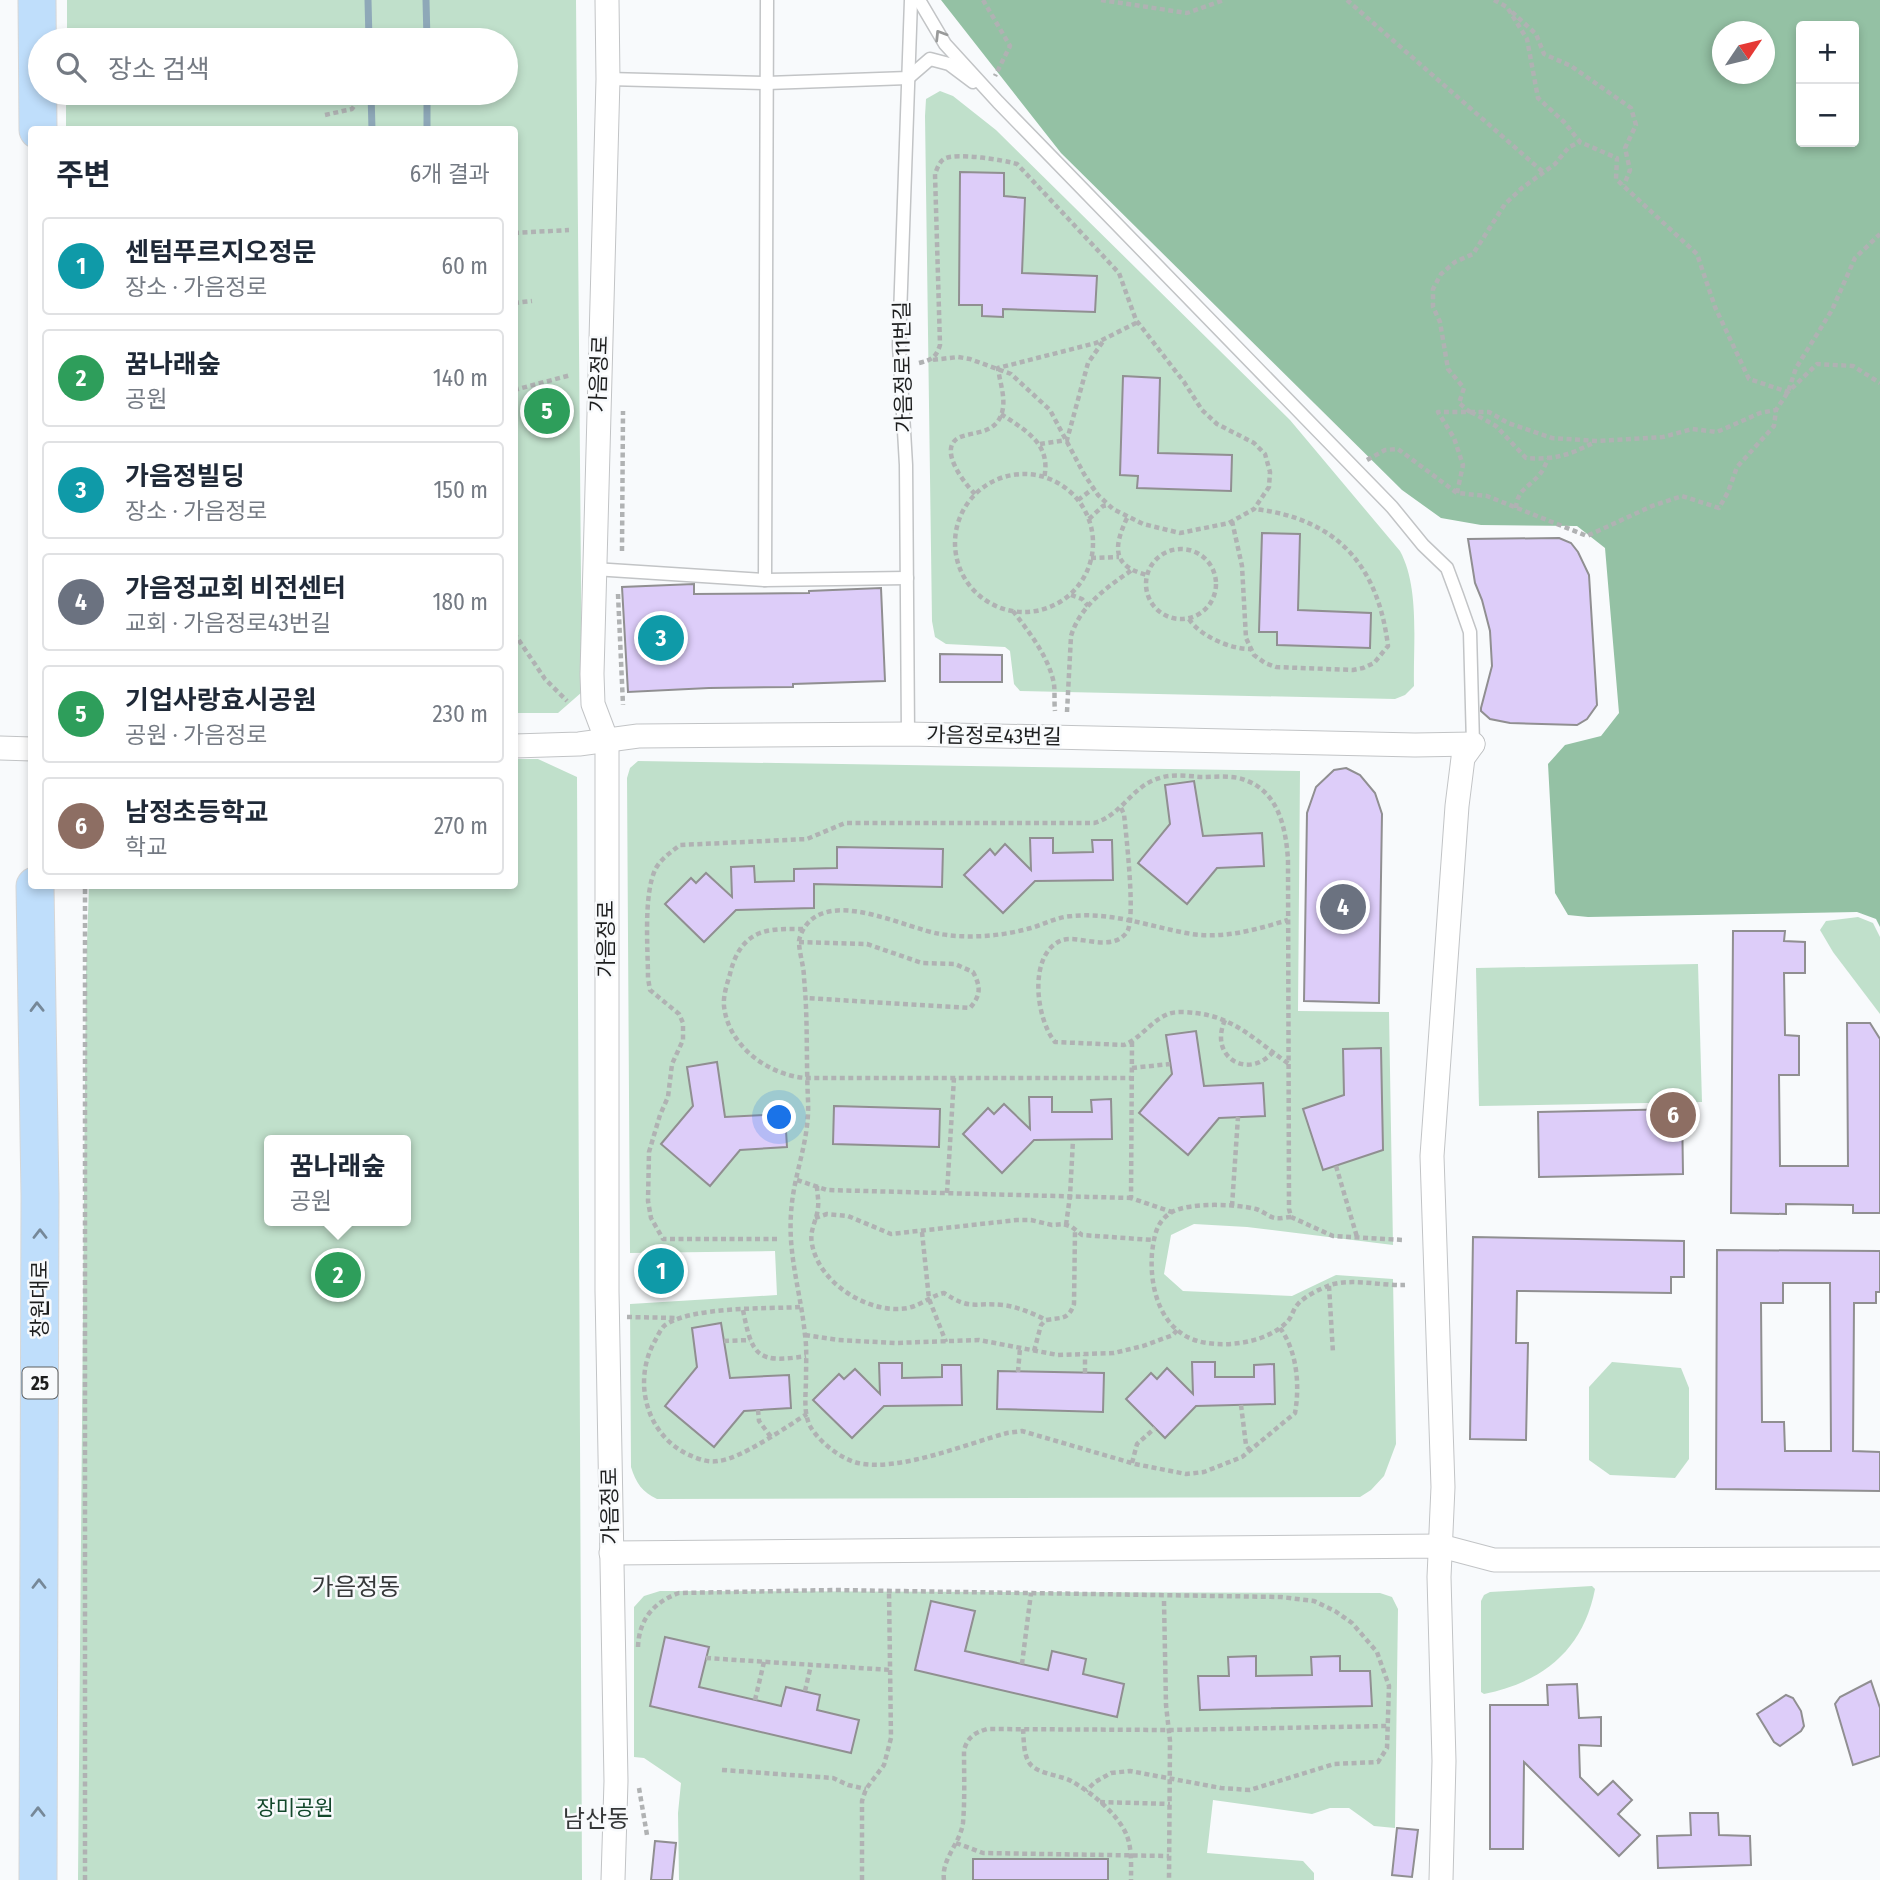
<!DOCTYPE html>
<html lang="ko">
<head>
<meta charset="utf-8">
<style>
  :root { --surface:#fff; --page:#f6f6f7; --text:#1f2937; --muted:#747a83; --line:#e0e1e3; --accent:#2563eb }
  body { margin:0; font-family:"Fira Sans Condensed","Noto Sans KR",sans-serif; background:var(--page); color:var(--text) }
  .controls { position:absolute; right:21px; top:21px; display:grid; overflow:hidden; border-radius:7px; box-shadow:0 4px 10px #0003 }
  .controls button { width:63px; height:63px; display:grid; place-items:center; padding:0; border:0; border-bottom:2px solid var(--line); background:var(--surface); color:var(--text); font:35px sans-serif }
  .compass { position:absolute; left:1712px; top:21px; width:63px; height:63px; border-radius:50%; background:var(--surface); box-shadow:0 4px 10px #0003; rotate:55deg }
  .you { position:absolute; left:780px; top:1118px; width:24px; height:24px; margin:-18px; border:5px solid #fff; border-radius:50%; background:#1a73e8; box-shadow:0 0 0 10px #1a73e833 }
  .badge { display:grid; place-items:center; width:46px; height:46px; border-radius:50%; background:var(--accent); color:#fff; font-size:23px; font-weight:700 }
  .pin { position:absolute; translate:-50% -50%; border:4px solid #fff; box-shadow:0 2px 7px #0006 }
  .popup { position:absolute; left:264px; top:1135px; width:147px; height:91px; box-sizing:border-box; display:grid; place-content:center; border-radius:7px; background:var(--surface); filter:drop-shadow(0 2px 5px #0005); font-size:23px; white-space:nowrap; color:var(--muted) }
  .popup b { font-size:26px; color:var(--text) }
  .popup::after { content:''; position:absolute; left:50%; top:100%; margin-left:-14px; border:14px solid transparent; border-top-color:var(--surface) }
  .list { margin:0; padding:0; list-style:none }
  h2 { display:flex; justify-content:space-between; align-items:center; height:91px; margin:0; padding:0 28px; font-size:30px }
  h2 small { font-size:23px; font-weight:400; color:var(--muted) }
  .list li { display:grid; grid-template-columns:46px 1fr auto; gap:21px; align-items:center; box-sizing:border-box; height:98px; margin:0 14px 14px; padding:0 14px; border:2px solid var(--line); border-radius:7px }
  .list b { display:block; font-size:26px; white-space:nowrap }
  .list p { margin:0; font-size:23px; white-space:nowrap; color:var(--muted) }
  .list em { font-size:23px; font-style:normal; color:var(--muted) }
  .icon { flex:none; width:38px; height:38px; fill:none; stroke:currentColor; stroke-width:2; stroke-linecap:round; stroke-linejoin:round }
  .map { position:relative; flex:none; width:1880px; height:1880px; overflow:hidden }
  .search { position:absolute; background:var(--surface); box-shadow:0 4px 10px #0003; left:28px; top:28px; width:490px; height:77px; display:flex; align-items:center; gap:18px; box-sizing:border-box; padding:0 24px; border-radius:38px; color:var(--muted); font-size:26px }
  .panel { position:absolute; background:var(--surface); box-shadow:0 4px 10px #0003; left:28px; top:126px; width:490px; height:763px; border-radius:7px }
  .map>svg:first-child { display:block }
  .green { fill:#c0e0cb; fill-rule:evenodd }
  .forest { fill:#94c1a4; fill-rule:evenodd }
  .lines { fill:none; stroke-linecap:round; stroke-linejoin:round }
  .stream { stroke:#8ea8b8; stroke-width:7 }
  .building { fill:#ddcdf9; stroke:#908f91; stroke-width:2; fill-rule:evenodd }
  .service-casing { stroke:#c2c4c6; stroke-width:15 }
  .minor-casing { stroke:#c2c4c6; stroke-width:25 }
  .primary-casing { stroke:#d6d6d6; stroke-width:39 }
  .path { stroke:#b0b2b3; stroke-width:4.5; stroke-dasharray:5 3.5; stroke-linecap:butt }
  .service { stroke:#fff; stroke-width:12 }
  .minor { stroke:#fff; stroke-width:23 }
  .primary { stroke:#bfdefb; stroke-width:37 }
  .oneway { stroke:#999a9a }
  .oneway2 { stroke:#768898 }
  .labels { text-anchor:middle; dominant-baseline:central; stroke-width:5; stroke-linejoin:round; paint-order:stroke }
  .shield { fill:#f8fafc; stroke:#5f6061; stroke-width:2 }
  .shield-label { font-size:19px; font-weight:bold; fill:#1d1e1e }
  .street-label { font-size:21px; fill:#1d1e1e; stroke:#f8fafc }
  .park-label { font-size:21px; fill:#12472b; stroke:#f8fafc }
  .quarter-label { font-size:24px; fill:#353738; stroke:#f8fafc }
</style>
</head>
<body>
<div class="map">
<svg width="1880" height="1880" viewBox="0 0 1880 1880">
  <rect width="100%" height="100%" fill="#f8fafc"/>
  <g class="green">
    <path d="M67 0H576L582 692 558 713H515L514 130H66V93H506V40H67Z"/>
    <path d="M940 91 953 96 996 130 1290 420 1400 551C1420 588 1413 644 1414 686L1405 695 1395 699 1020 691 1014 684 1010 651 1005 647 946 644 935 637 932 621 925 116 926 99Z"/>
    <path d="M515 759H538L577 777 582 1880H78L86 971 89 886H514ZM270 1140H406V1221H270Z"/>
    <path d="M638 761 1300 771 1298 1011 1389 1012 1393 1245 1247 1227 1194 1224 1171 1235 1164 1274 1183 1291 1292 1296 1336 1275 1393 1279 1396 1444 1384 1476 1371 1490 1360 1497 657 1499C642 1492 636 1483 631 1467L630 1304 777 1295 775 1251 630 1253 627 778 630 768Z"/>
    <path d="M1858 917 1873 923 1880 937V1014L1833 952 1820 930 1826 921Z"/>
    <path d="M1698 964 1702 1102 1479 1106 1476 968Z"/>
    <path d="M1612 1362 1681 1368 1689 1388V1459L1675 1478 1610 1475 1589 1460V1387Z"/>
    <path d="M1592 1586 1595 1589C1583 1650 1543 1682 1484 1694L1481 1692V1601L1484 1595 1490 1592Z"/>
    <path d="M660 1591 1380 1593 1392 1597 1398 1609 1395 1828 1374 1826 1349 1808H1330L1312 1814 1213 1800 1207 1853 1303 1861 1314 1873V1880H679L678 1813 681 1783 644 1758 634 1757V1607L644 1596Z"/>
  </g>
  <path class="forest" d="M941 0H1880V927L1876 919 1857 912 1588 917 1568 915 1555 893 1548 764 1565 745 1601 736 1619 713 1605 548 1577 526 1481 525 1441 518 1402 490 1061 153ZM1801 26H1854V142H1801ZM1722 32H1764V74H1722Z"/>
  <g class="lines">
    <g class="stream">
      <path d="M368 0 369 40"/>
      <path d="M426 0 427 40"/>
      <path d="M371 93 372 130"/>
      <path d="M427 93V130"/>
    </g>
  </g>
  <g class="building">
    <path d="M960 172 1004 173V196L1025 198 1022 273 1097 276 1095 312 1003 309V317L982 316V305H959Z"/>
    <path d="M1123 376 1160 378 1158 453 1232 455 1231 491 1137 488 1138 476 1120 475Z"/>
    <path d="M1262 533 1300 534 1298 610 1371 613 1370 648 1277 645V632H1259Z"/>
    <path d="M1559 538 1571 543 1578 552 1589 575 1597 705 1587 719 1577 725 1510 723 1490 719 1481 711V708L1492 666 1490 631 1482 600 1475 583 1468 539Z"/>
    <path d="M694 584V594L809 593V591L881 588 885 681 793 684V687L709 688 628 692 622 587Z"/>
    <path d="M940 654 1002 655V682H940Z"/>
    <path d="M1346 768 1360 775 1375 793 1382 814 1379 1003 1304 1001 1307 813 1316 787 1334 770Z"/>
    <path d="M1194 781 1203 836 1262 833 1264 866 1217 868 1187 904 1138 863 1170 824 1165 785Z"/>
    <path d="M1030 838H1053V853L1093 852 1092 840H1112L1113 880 1035 881 1003 913 964 875 990 849 995 855 1005 844 1031 870Z"/>
    <path d="M837 847 943 849 942 887 814 884V908L736 910 704 942 665 904 691 878 696 883 706 873 732 897 731 867 754 866 755 882 794 881V869L837 868Z"/>
    <path d="M1733 931H1785L1784 941 1805 942V973H1784L1785 1035 1799 1036V1075H1779L1780 1166H1848L1847 1023H1870L1880 1039V1213H1853V1205L1786 1204V1214L1731 1213Z"/>
    <path d="M1196 1031 1204 1086 1263 1083 1265 1116 1219 1118 1188 1155 1139 1113 1172 1074 1166 1035Z"/>
    <path d="M1381 1048 1383 1150 1323 1170 1303 1109 1344 1095 1343 1049Z"/>
    <path d="M717 1062 725 1117 785 1114 787 1147 740 1150 710 1186 661 1144 693 1106 687 1067Z"/>
    <path d="M1029 1097H1052V1112H1092L1091 1100 1111 1099 1112 1139 1034 1140 1002 1173 963 1134 988 1108 994 1114 1004 1104 1030 1129Z"/>
    <path d="M834 1106 940 1109 939 1147 833 1144Z"/>
    <path d="M1682 1109 1683 1174 1539 1177 1538 1112Z"/>
    <path d="M1473 1237 1684 1241V1277H1671V1293L1517 1291 1516 1343H1528L1526 1440 1470 1439Z"/>
    <path d="M1717 1250 1880 1251V1292H1876V1303H1854L1853 1451 1880 1452V1491L1716 1489ZM1783 1283H1830L1831 1451H1785L1784 1422H1762L1761 1303H1783Z"/>
    <path d="M721 1323 730 1378 789 1375 791 1408 744 1411 714 1447 665 1406 697 1367 692 1328Z"/>
    <path d="M1192 1362H1215V1377H1254V1365L1274 1364 1275 1404 1196 1406 1165 1438 1126 1399 1151 1373 1157 1379 1167 1368 1193 1394Z"/>
    <path d="M879 1363H902V1378L942 1377V1365H961L962 1405 884 1406 852 1438 813 1400 839 1374 844 1379 855 1369 880 1394Z"/>
    <path d="M998 1371 1104 1373 1103 1412 997 1409Z"/>
    <path d="M931 1601 975 1611 965 1651 1048 1670 1052 1651 1086 1659 1083 1674 1124 1684 1117 1717 915 1670Z"/>
    <path d="M665 1637 709 1647 699 1687 781 1706 786 1687 820 1695 817 1710 859 1720 851 1753 650 1706Z"/>
    <path d="M1256 1656V1676L1312 1675 1311 1657 1340 1656V1671H1370L1372 1706 1200 1710 1198 1676H1229L1228 1657Z"/>
    <path d="M1871 1681 1880 1708V1756L1853 1765 1835 1704 1840 1697Z"/>
    <path d="M1577 1684 1579 1718 1601 1717V1746L1579 1745 1580 1777 1598 1795 1613 1781 1632 1800 1618 1814 1640 1835 1619 1856 1524 1762 1523 1849H1490V1705H1548L1547 1685Z"/>
    <path d="M1786 1695 1793 1698 1801 1711 1804 1726 1801 1731 1780 1746 1774 1742 1757 1714Z"/>
    <path d="M1690 1813H1718L1719 1835 1750 1836 1751 1865 1658 1868 1657 1836 1691 1835Z"/>
    <path d="M1397 1828 1418 1830 1412 1877 1392 1875Z"/>
    <path d="M655 1841 676 1843 672 1880H651Z"/>
    <rect x="973" y="1859" width="135" height="21"/>
  </g>
  <g class="lines">
    <g class="service-casing">
      <g id="service">
        <path d="M919 0 945 44 998 102 1392 507 1423 545 1447 568 1457 595 1470 632 1473 744"/>
        <path d="M608 79 767 83 908 78 930 59 949 64 973 82"/>
        <path d="M594 569 765 580 907 578"/>
        <path d="M765 580 767 0"/>
        <path d="M908 734 906 465 899 345 911 0"/>
      </g>
    </g>
    <g class="minor-casing">
      <g id="minor">
        <path d="M607 0 608 79 592 674 593 704 607 741V1291L616 1781 613 1880"/>
        <path d="M514 746 579 744 638 736 908 734 1415 745 1473 744"/>
        <path d="M0 748 32 749"/>
        <path d="M611 1553 1441 1546 1494 1560 1880 1559"/>
        <path d="M1441 1880 1444 1761 1439 1577 1443 1487 1432 1156 1457 806 1463 758 1473 744"/>
      </g>
    </g>
    <g class="primary-casing">
      <g id="primary">
        <path d="M37 0 38 130"/>
        <path d="M35 886 40 1195 38 1880"/>
      </g>
    </g>
    <g class="path">
      <path d="M983 0 1010 46 995 76"/>
      <path d="M1101 0 1187 13 1224 0"/>
      <path d="M1347 0 1543 172"/>
      <path d="M1494 0 1507 7 1527 39 1538 98 1564 122 1580 142 1617 158 1616 179 1697 254 1715 307 1749 379 1788 392 1817 364 1853 366 1880 383"/>
      <path d="M1512 12 1536 34 1544 54 1571 66 1631 108 1636 125 1625 148 1630 170 1624 185"/>
      <path d="M325 115 352 109 364 93"/>
      <path d="M514 233 569 230"/>
      <path d="M514 303 532 301"/>
      <path d="M919 363C931 360 936 358 940 345L935 174C937 169 939 162 944 159 955 152 1004 160 1017 164L1119 273 1136 320 1184 382 1202 410 1217 424 1254 443 1265 454 1270 472 1269 487 1254 509 1229 523 1180 533 1143 524 1113 509 1098 495 1084 474 1050 410 1011 374 970 359 958 357 932 360"/>
      <path d="M514 390 571 375"/>
      <path d="M1470 412H1489L1508 423 1552 438 1597 441 1663 437 1692 429 1717 432 1760 413 1776 410"/>
      <path d="M1471 412 1496 426 1526 458C1556 460 1569 455 1595 442"/>
      <path d="M1001 414C1025 430 1052 444 1044 478"/>
      <path d="M1040 444 1067 440 1088 363 1104 340"/>
      <path d="M1367 460 1385 450 1398 449 1457 493 1487 496 1587 536 1652 506 1682 496 1719 508 1728 492 1737 467 1774 426 1776 410 1788 392 1796 368 1832 310 1855 258 1880 234"/>
      <circle cx="1024" cy="543" r="69"/>
      <path d="M1457 493 1463 465 1454 438 1438 412H1470L1459 403 1464 388 1448 369 1440 322 1433 307V289L1441 274 1455 262 1473 254 1505 204 1522 188 1555 164 1569 147 1580 142"/>
      <path d="M975 494C965 484 938 450 958 438 971 432 989 434 998 421 1009 405 1000 385 998 368L1096 343 1138 322"/>
      <path d="M1078 500 1094 488"/>
      <path d="M1516 508C1517 490 1528 488 1539 475 1543 471 1545 465 1548 459"/>
      <path d="M1127 518C1114 546 1111 566 1147 575"/>
      <path d="M1089 519 1103 506 1108 505"/>
      <path d="M1232 521 1242 566 1246 638 1254 655 1265 663 1276 667 1353 670 1363 668 1374 663 1388 646C1378 565 1337 519 1255 509"/>
      <circle cx="1181" cy="584" r="35"/>
      <path d="M622 551 623 411"/>
      <path d="M1091 558 1119 557"/>
      <path d="M618 594 623 705"/>
      <path d="M1071 595 1082 599 1088 606"/>
      <path d="M1013 611C1029 632 1049 657 1054 684 1055 692 1054 702 1055 711"/>
      <path d="M1189 619C1200 636 1230 649 1250 649"/>
      <path d="M514 633 545 679 567 701"/>
      <path d="M1067 712 1071 636C1080 606 1107 587 1132 570"/>
      <path d="M1121 808 1124 814C1126 834 1136 919 1127 932 1111 954 1077 933 1060 941 1028 956 1036 1019 1055 1042L1124 1045C1140 1039 1151 1021 1168 1014 1176 1011 1187 1012 1195 1013 1235 1017 1257 1042 1289 1064"/>
      <path d="M803 929C790 929 774 928 760 933 742 940 734 957 730 974 727 984 723 996 724 1006 728 1046 769 1076 807 1078H1131"/>
      <path d="M799 942 867 944 922 963 955 964 973 972C981 987 981 995 970 1008L805 998"/>
      <path d="M1225 1020C1208 1058 1249 1080 1273 1052"/>
      <path d="M1132 1042 1131 1198 1172 1212"/>
      <path d="M1132 1068 1170 1064"/>
      <path d="M1336 1166 1357 1237"/>
      <path d="M797 1180 827 1190 1132 1198"/>
      <path d="M817 1186C817 1193 819 1201 818 1207 817 1221 809 1230 812 1244 819 1284 870 1315 908 1308 921 1305 931 1296 944 1293 972 1311 973 1302 1003 1305 1018 1307 1032 1313 1046 1320"/>
      <path d="M947 1193 954 1078"/>
      <path d="M1232 1206 1238 1117"/>
      <path d="M1291 1217C1286 1217 1280 1219 1275 1218 1269 1217 1263 1211 1256 1209 1235 1204 1191 1202 1172 1212 1156 1221 1154 1237 1152 1253 1149 1292 1163 1337 1207 1343 1233 1347 1268 1341 1287 1322 1292 1317 1293 1309 1298 1304 1305 1296 1320 1289 1330 1285 1353 1278 1381 1286 1405 1285"/>
      <path d="M815 1218 827 1214 848 1216 891 1234 1017 1220H1031L1052 1225 1063 1224 1072 1227 1082 1235 1153 1240"/>
      <path d="M1066 1225 1070 1196 1073 1140"/>
      <path d="M922 1232 929 1299 946 1342"/>
      <path d="M777 1239H663L651 1218 648 1201 649 1152 660 1115 668 1097 672 1064 683 1040V1023L679 1014 650 990 648 978C648 949 643 893 656 868 662 858 671 852 680 845L807 839 845 823H1094C1120 816 1130 790 1154 780 1170 773 1186 776 1202 777 1215 777 1233 775 1245 780 1279 792 1286 829 1288 860L1289 1209 1291 1217 1333 1236 1404 1240"/>
      <path d="M1329 1286 1333 1353"/>
      <path d="M800 1307C767 1309 690 1306 664 1326 661 1329 658 1335 656 1339 632 1379 645 1433 687 1454 696 1458 707 1463 718 1461 741 1459 786 1427 807 1414"/>
      <path d="M743 1310C752 1356 757 1364 806 1356"/>
      <path d="M627 1317 677 1318"/>
      <path d="M1280 1328C1297 1351 1300 1385 1295 1413L1242 1457 1204 1472 1186 1474 1135 1464 1022 1431 1007 1433C966 1444 899 1472 858 1463 841 1459 819 1442 810 1426 803 1412 806 1394 806 1378 806 1364 807 1349 805 1335 801 1294 788 1256 791 1214 793 1174 810 1142 808 1100 806 1059 808 1018 804 978 804 966 799 953 799 941 800 934 805 925 811 920 841 894 906 928 940 934 970 939 1002 936 1031 928 1045 924 1057 917 1072 916 1112 912 1148 926 1186 933 1221 940 1255 930 1288 920"/>
      <path d="M805 1335 838 1340 895 1343 979 1340 1058 1355 1114 1353 1143 1346 1173 1335 1177 1330"/>
      <path d="M724 1341 750 1340"/>
      <path d="M1034 1351 1041 1325 1046 1320C1061 1317 1068 1321 1074 1304L1075 1232"/>
      <path d="M1018 1372 1020 1348"/>
      <path d="M1085 1373V1355"/>
      <path d="M1241 1405 1246 1445 1250 1451"/>
      <path d="M758 1410 759 1421 771 1437"/>
      <path d="M1132 1463 1137 1444 1155 1428"/>
      <path d="M1164 1601 1166 1705 1170 1741 1169 1880"/>
      <path d="M638 1647C639 1619 654 1602 679 1593L834 1590 1281 1597 1314 1601 1335 1611 1352 1623 1377 1652 1389 1686 1387 1748 1378 1762 1334 1764 1250 1790 1221 1788 1130 1771 1111 1773 1095 1782 1086 1791"/>
      <path d="M706 1658 891 1670"/>
      <path d="M1022 1664 1031 1593"/>
      <path d="M805 1691 811 1665"/>
      <path d="M755 1700 764 1662"/>
      <path d="M1023 1729C1024 1740 1023 1758 1032 1766 1043 1775 1061 1775 1073 1782 1092 1793 1119 1815 1127 1836 1132 1849 1131 1866 1131 1880"/>
      <path d="M722 1770 833 1778 848 1785 866 1789"/>
      <path d="M639 1788 647 1835"/>
      <path d="M1100 1802 1170 1804"/>
      <path d="M956 1843 983 1853 1169 1856"/>
      <path d="M85 1880V886"/>
      <path d="M862 1880V1801L866 1789 884 1765 891 1738 889 1591"/>
      <path d="M944 1880C941 1859 960 1844 963 1823 965 1799 964 1774 964 1750 968 1737 974 1733 987 1729L1169 1730 1388 1726"/>
    </g>
    <use href="#service" class="service"/>
    <use href="#minor" class="minor"/>
    <use href="#primary" class="primary"/>
  </g>
  <defs><path id="oneway-chevron" d="M-2-3.5L2.5 0L-2 3.5" fill="none" stroke-width="1.6" stroke-linecap="round" stroke-linejoin="round" transform="scale(1.75)"/></defs>
  <use class="oneway" href="#oneway-chevron" transform="translate(940 35) rotate(-122)"/>
  <g class="oneway2">
    <use href="#oneway-chevron" transform="translate(37 1007) rotate(-91)"/>
    <use href="#oneway-chevron" transform="translate(40 1234) rotate(-90)"/>
    <use href="#oneway-chevron" transform="translate(39 1584) rotate(-90)"/>
    <use href="#oneway-chevron" transform="translate(38 1812) rotate(-90)"/>
  </g>
  <g class="labels">
    <rect class="shield" x="22.5" y="1367.5" width="35" height="31" rx="5"/>
    <g class="shield-label">
      <text x="40" y="1383">25</text>
    </g>
    <g class="street-label">
      <text transform="translate(903 367) rotate(-91)">가음정로11번길</text>
      <text transform="translate(599 374) rotate(-88)">가음정로</text>
      <text transform="translate(994 736) rotate(1)">가음정로43번길</text>
      <text transform="translate(606 939) rotate(-90)">가음정로</text>
      <text transform="translate(40 1299) rotate(-90)">창원대로</text>
      <text transform="translate(610 1506) rotate(-91)">가음정로</text>
    </g>
    <g class="park-label">
      <text x="295" y="1808">장미공원</text>
    </g>
    <g class="quarter-label">
      <text x="356" y="1587">가음정동</text>
      <text x="596" y="1819">남산동</text>
    </g>
  </g>
</svg>
<div class="controls">
<button>+</button>
<button>−</button>
</div>
<svg class="compass" viewBox="-18 -18 36 36"><path d="M0-13l5 13h-10z" fill="#e53935"/><path d="M0 13l5-13h-10z" fill="#747a83"/></svg>
<div class="you"></div>
<div class="pin badge" style="left:661px;top:1271px;background:#0f9aa8">1</div>
<div class="pin badge" style="left:338px;top:1275px;background:#2e9e5b">2</div>
<div class="popup"><b>꿈나래숲</b>공원</div>
<div class="pin badge" style="left:661px;top:638px;background:#0f9aa8">3</div>
<div class="pin badge" style="left:1343px;top:907px;background:#6b7280">4</div>
<div class="pin badge" style="left:547px;top:411px;background:#2e9e5b">5</div>
<div class="pin badge" style="left:1673px;top:1115px;background:#8d6e63">6</div>
<div class="search"><svg class="icon" aria-label="search" viewBox="0 0 24 24"><circle cx="10" cy="10" r="6"/><path d="M15 15l6 6"/></svg>장소 검색</div>
<section class="panel">
<h2>주변<small>6개 결과</small></h2>
<ul class="list">
<li><span class="badge" style="background:#0f9aa8">1</span><div><b>센텀푸르지오정문</b><p>장소 · 가음정로</p></div><em>60 m</em></li>
<li><span class="badge" style="background:#2e9e5b">2</span><div><b>꿈나래숲</b><p>공원</p></div><em>140 m</em></li>
<li><span class="badge" style="background:#0f9aa8">3</span><div><b>가음정빌딩</b><p>장소 · 가음정로</p></div><em>150 m</em></li>
<li><span class="badge" style="background:#6b7280">4</span><div><b>가음정교회 비전센터</b><p>교회 · 가음정로43번길</p></div><em>180 m</em></li>
<li><span class="badge" style="background:#2e9e5b">5</span><div><b>기업사랑효시공원</b><p>공원 · 가음정로</p></div><em>230 m</em></li>
<li><span class="badge" style="background:#8d6e63">6</span><div><b>남정초등학교</b><p>학교</p></div><em>270 m</em></li>
</ul>
</section>
</div>
</body>
</html>
